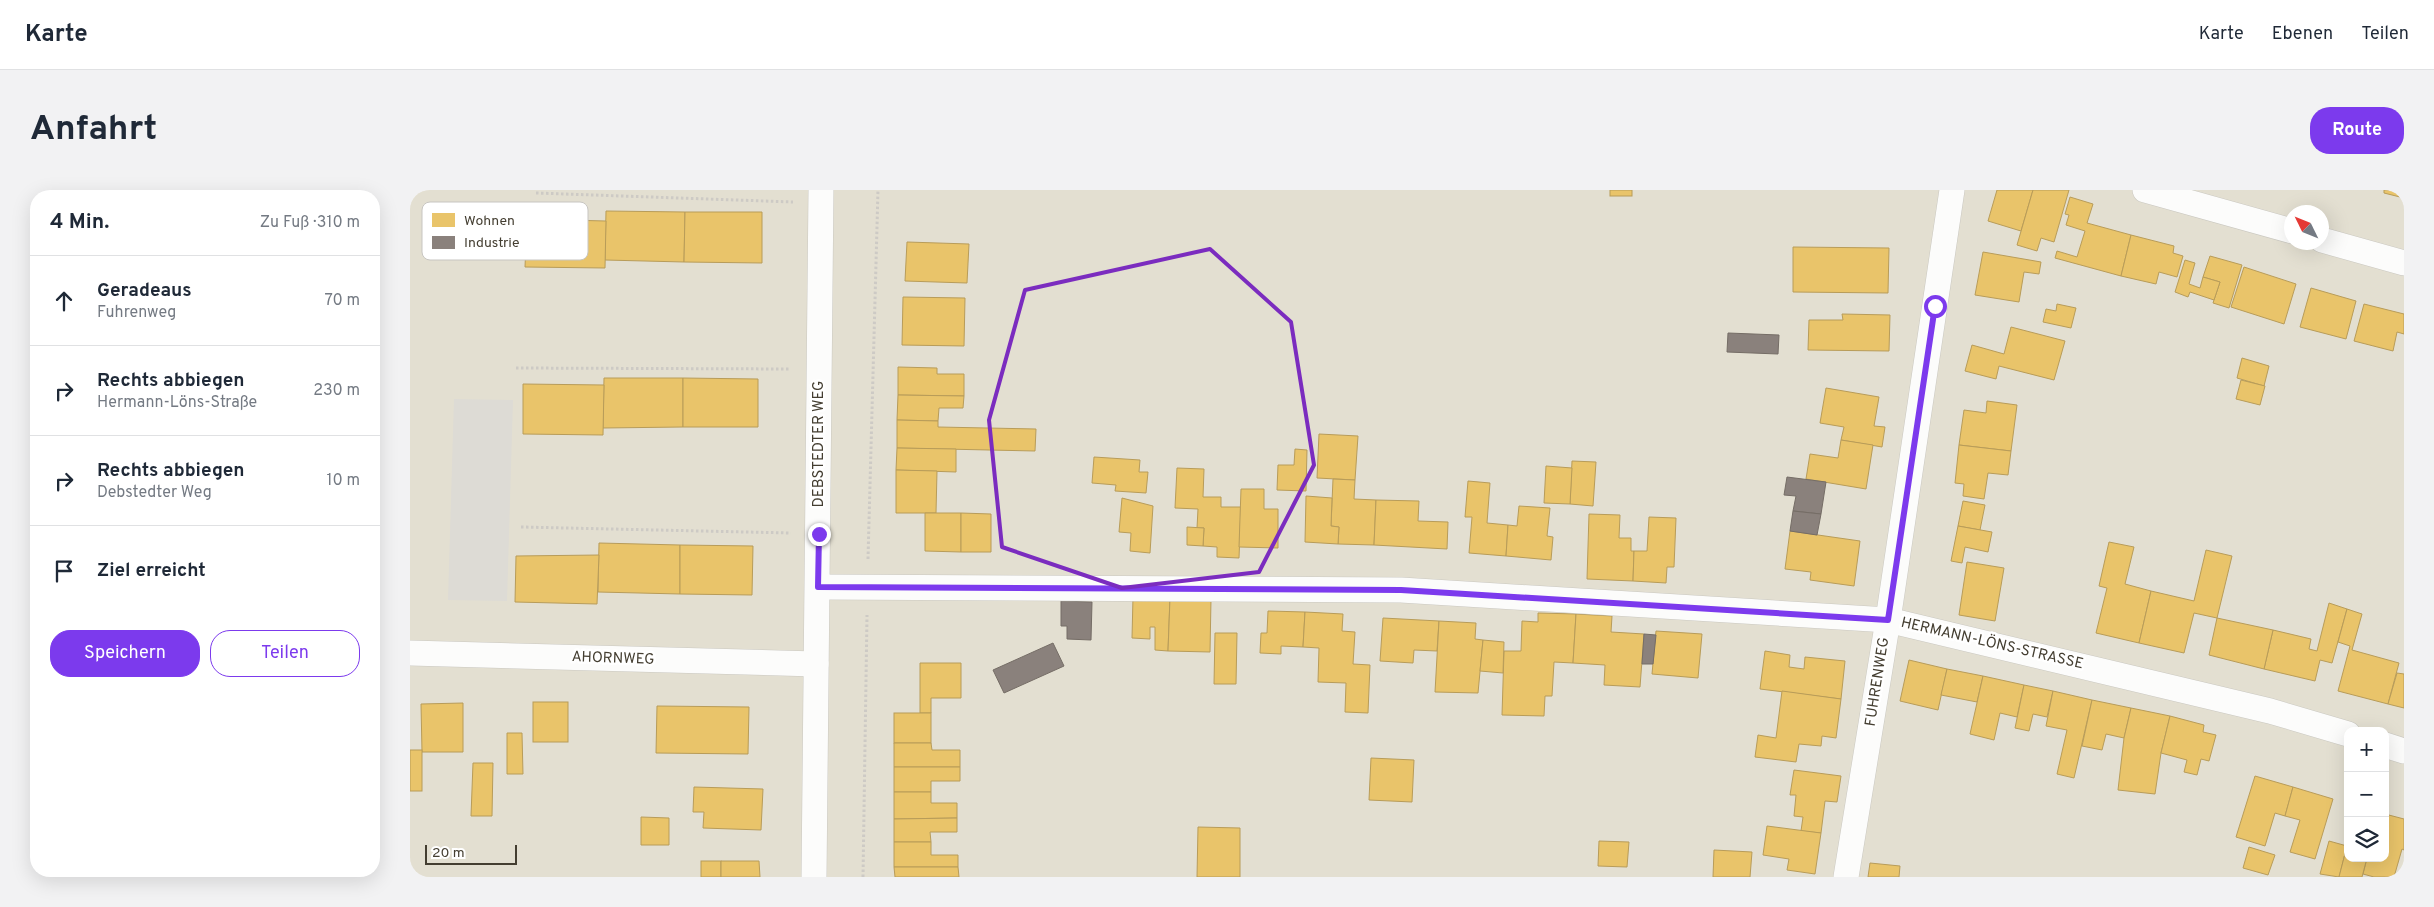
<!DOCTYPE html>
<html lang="de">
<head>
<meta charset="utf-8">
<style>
  :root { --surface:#fff; --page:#f2f2f3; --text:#1f2937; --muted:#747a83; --line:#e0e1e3; --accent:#7c3aed }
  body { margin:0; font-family:Overpass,sans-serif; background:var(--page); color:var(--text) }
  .controls { position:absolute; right:15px; bottom:15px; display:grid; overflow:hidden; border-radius:10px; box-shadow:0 5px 20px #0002 }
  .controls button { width:45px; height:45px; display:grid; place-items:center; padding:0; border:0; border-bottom:1px solid var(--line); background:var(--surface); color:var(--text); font:25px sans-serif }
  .compass { position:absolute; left:1874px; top:15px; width:45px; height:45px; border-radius:50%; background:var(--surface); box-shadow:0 5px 20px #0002; rotate:313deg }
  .scale { position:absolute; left:15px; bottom:12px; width:92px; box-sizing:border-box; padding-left:5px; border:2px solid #443e31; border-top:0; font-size:14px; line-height:18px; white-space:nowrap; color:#443e31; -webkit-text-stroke:4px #fff; paint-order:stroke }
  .stop { position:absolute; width:15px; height:15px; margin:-11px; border:4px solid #7c3aed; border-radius:50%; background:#fff }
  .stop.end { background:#7c3aed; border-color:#fff; box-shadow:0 1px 5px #0008 }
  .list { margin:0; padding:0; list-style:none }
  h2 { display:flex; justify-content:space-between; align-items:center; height:65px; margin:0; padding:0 20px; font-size:21px }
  h2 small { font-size:16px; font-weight:400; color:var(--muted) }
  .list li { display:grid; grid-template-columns:32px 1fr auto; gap:15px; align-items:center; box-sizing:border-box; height:90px; padding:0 20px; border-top:1px solid var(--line) }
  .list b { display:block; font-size:19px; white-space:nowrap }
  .list p { margin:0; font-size:16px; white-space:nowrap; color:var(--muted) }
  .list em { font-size:16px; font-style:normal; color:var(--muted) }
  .actions { display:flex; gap:10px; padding:15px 20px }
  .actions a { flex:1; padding:11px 0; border:1px solid var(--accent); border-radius:20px; text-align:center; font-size:18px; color:var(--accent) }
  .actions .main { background:var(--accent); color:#fff }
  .icon { flex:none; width:28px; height:28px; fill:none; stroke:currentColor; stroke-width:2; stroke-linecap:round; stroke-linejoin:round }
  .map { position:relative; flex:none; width:1994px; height:687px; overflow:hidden; border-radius:20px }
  header { display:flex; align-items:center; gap:30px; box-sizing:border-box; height:70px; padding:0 25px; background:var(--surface); border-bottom:1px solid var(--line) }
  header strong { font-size:24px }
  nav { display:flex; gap:28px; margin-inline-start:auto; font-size:18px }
  .intro { display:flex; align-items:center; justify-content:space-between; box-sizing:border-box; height:120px; padding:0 30px }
  h1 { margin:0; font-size:35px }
  .button { padding:12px 22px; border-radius:20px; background:var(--accent); color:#fff; font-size:18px; font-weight:700 }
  main { display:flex; gap:30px; padding:0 30px }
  aside { flex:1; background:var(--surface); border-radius:20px; box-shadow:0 5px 20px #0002 }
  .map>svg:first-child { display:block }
  .residential { fill:#e3dfd1; fill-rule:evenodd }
  .parking { fill:#dddbd5 }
  .homes { fill:#e9c46a; stroke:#b89c59 }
  .industry { fill:#8a817c; stroke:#756d66 }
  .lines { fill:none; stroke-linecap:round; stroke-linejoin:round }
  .minor-casing { stroke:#cac8c1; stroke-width:26 }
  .path { stroke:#cdcac5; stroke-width:3; stroke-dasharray:2.5 2.5; stroke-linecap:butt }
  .minor { stroke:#fcfcfb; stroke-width:25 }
  .route { stroke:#7c3aed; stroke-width:6 }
  .marked { fill:none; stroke:#7b2cbf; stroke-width:4; stroke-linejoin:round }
  .labels { text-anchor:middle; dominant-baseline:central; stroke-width:5; stroke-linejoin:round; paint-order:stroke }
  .street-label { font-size:15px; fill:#443e31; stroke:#fff }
  .key { fill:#fff; stroke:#c7c5c1; stroke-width:1 }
  .key-label { font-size:14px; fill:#443e31 }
</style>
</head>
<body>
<header>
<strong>Karte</strong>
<nav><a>Karte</a><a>Ebenen</a><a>Teilen</a></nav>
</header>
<div class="intro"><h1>Anfahrt</h1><a class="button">Route</a></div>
<main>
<aside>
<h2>4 Min.<small>Zu Fuß · 310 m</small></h2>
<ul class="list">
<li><svg class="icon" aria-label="ahead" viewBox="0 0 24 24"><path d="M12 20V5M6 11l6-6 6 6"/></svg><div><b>Geradeaus</b><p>Fuhrenweg</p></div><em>70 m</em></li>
<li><svg class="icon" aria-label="right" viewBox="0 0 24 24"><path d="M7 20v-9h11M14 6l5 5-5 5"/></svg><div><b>Rechts abbiegen</b><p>Hermann-Löns-Straße</p></div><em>230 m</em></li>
<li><svg class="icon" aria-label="right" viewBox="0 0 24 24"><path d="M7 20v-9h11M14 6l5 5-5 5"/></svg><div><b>Rechts abbiegen</b><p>Debstedter Weg</p></div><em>10 m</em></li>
<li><svg class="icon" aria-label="arrive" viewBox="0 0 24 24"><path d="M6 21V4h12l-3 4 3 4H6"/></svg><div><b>Ziel erreicht</b></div></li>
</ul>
<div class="actions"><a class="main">Speichern</a><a>Teilen</a></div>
</aside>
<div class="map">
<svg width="1994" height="687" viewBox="0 0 1994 687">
  <rect width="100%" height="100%" fill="#eeece5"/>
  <path class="residential" d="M0 0H1994V687H0ZM1882 22H1912V52H1882ZM1938 541H1975V668H1938Z"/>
  <path class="parking" d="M44 209 103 210 97 411 38 410Z"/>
  <g class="homes">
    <rect x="1200" y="0" width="22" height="6"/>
    <path d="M1587 0H1623L1611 41 1578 31Z"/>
    <path d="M1623 0H1659L1644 52 1631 48 1627 61 1607 55Z"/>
    <path d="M1974 0H1994V8L1974 3Z"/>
    <path d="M1660 7 1683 14 1677 33 1721 45 1711 86 1645 68 1647 61 1667 67 1675 41 1656 35 1659 25 1655 24Z"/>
    <path d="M196 21 275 22 274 72 195 70Z"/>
    <path d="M275 22H352V73L274 72Z"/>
    <path d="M117 29 196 31 195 78 115 77Z"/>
    <path d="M1721 45 1764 56 1763 63 1773 66 1767 87 1749 82 1746 94 1711 86Z"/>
    <path d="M497 52 559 54 557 93 495 91Z"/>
    <path d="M1383 57 1479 58 1478 103 1383 102Z"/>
    <path d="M1573 62 1631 72 1629 84 1614 82 1609 112 1565 105Z"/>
    <path d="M1800 66 1832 75 1819 118 1803 113 1810 92 1793 87Z"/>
    <path d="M1775 70 1785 73 1779 94 1790 98 1793 87 1810 92 1804 110 1780 102 1778 107 1765 102Z"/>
    <path d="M1834 77 1886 94 1874 134 1821 117Z"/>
    <path d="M1901 98 1946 111 1936 149 1890 137Z"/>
    <path d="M493 107 555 108 554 156 492 155Z"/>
    <path d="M1647 114 1666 118 1661 138 1633 132 1636 119 1646 121Z"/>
    <path d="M1954 114 1994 124V144L1987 142 1983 161 1944 151Z"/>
    <path d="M1432 124 1480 125 1479 161 1398 160 1399 130H1433Z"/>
    <path d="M1601 137 1655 151 1644 190 1589 176 1586 189 1555 181 1562 155 1594 164Z"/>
    <path d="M1832 168 1859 176 1854 196 1827 188Z"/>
    <path d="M488 177 527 178V184H554V206L488 205Z"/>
    <path d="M194 188H273V237L193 238Z"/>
    <path d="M273 188 348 189V237H273Z"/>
    <path d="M1831 190 1855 196 1850 215 1826 209Z"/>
    <path d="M113 194 194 195 193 245 113 244Z"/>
    <path d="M1416 198 1469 207 1464 236 1475 237 1472 257 1431 250 1434 237 1410 233Z"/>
    <path d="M488 205 554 206 553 218H529L528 231 487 230Z"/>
    <path d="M1577 211 1607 215 1601 261 1549 255 1554 220 1576 223Z"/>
    <path d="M487 230 528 231V237L626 239 625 261 487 258Z"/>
    <path d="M909 244 948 246 945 290 907 288Z"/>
    <path d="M1431 250 1463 255 1456 299 1396 289 1400 264 1428 268Z"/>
    <path d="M1549 255 1601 261 1598 285 1578 283 1574 309 1553 306 1554 294 1545 293Z"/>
    <path d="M487 258 546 259V282L486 280Z"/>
    <path d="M885 259 897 260 896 301 867 300 868 275H884Z"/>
    <path d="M684 267 730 270 729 282H738L736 303 705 301 706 295 682 293Z"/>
    <path d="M1162 271 1186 272 1183 316 1160 314Z"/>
    <path d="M1136 276 1162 278 1160 314 1134 313Z"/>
    <path d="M767 278 794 279 793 307H811V317H831L829 368 807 367V357L793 356 794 338H787L788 319 765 318Z"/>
    <path d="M486 280 527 281 526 323H486Z"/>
    <path d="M923 289 945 290 944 309 966 310 964 355 928 354 929 337 921 336Z"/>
    <path d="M1058 291 1080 293 1077 333 1098 335 1096 366 1059 363 1062 327H1055Z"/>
    <path d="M831 299H854V319H868V358L829 357Z"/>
    <path d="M896 306 922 308 921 336 929 337 928 354 895 352Z"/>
    <path d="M712 308 743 316 740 363 720 361 721 343 709 342Z"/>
    <path d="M966 310 1009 311 1008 331 1038 332 1037 359 964 355Z"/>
    <path d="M1553 311 1575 315 1570 340 1548 336Z"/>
    <path d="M1109 316 1140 318 1137 346 1143 347 1141 370 1096 366 1098 335 1107 336Z"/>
    <path d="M515 323H551V362L515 361Z"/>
    <path d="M551 323 581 324V362H551Z"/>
    <path d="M1179 324 1210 325 1209 348H1221V361H1224L1223 391 1177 389Z"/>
    <path d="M1239 327 1266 328 1264 377H1257L1256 393 1223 391 1224 361H1237Z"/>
    <path d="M1548 336 1582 342 1578 362 1555 357 1552 373 1541 371Z"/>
    <path d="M777 337 794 338 793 356 777 355Z"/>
    <path d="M1380 341 1450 351 1444 396 1400 390 1401 382 1375 379Z"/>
    <path d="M1699 352 1724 357 1715 394 1741 401 1729 453 1686 443 1697 398 1689 396Z"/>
    <path d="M189 353 270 355V404L188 402Z"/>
    <path d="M270 355 343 356 342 405 270 404Z"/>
    <path d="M1796 360 1822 366 1807 428 1784 423 1774 463 1729 453 1741 401 1784 411Z"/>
    <path d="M189 365 187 414 105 412 106 366Z"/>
    <path d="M1557 372 1594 378 1585 431 1549 425Z"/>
    <path d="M723 407 760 408 758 461 745 460V437H740V449L722 448Z"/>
    <path d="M760 408 801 409 800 462 758 461Z"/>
    <path d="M1919 413 1937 419 1922 473 1910 470 1905 491 1854 479 1863 440 1901 449 1899 459 1907 461Z"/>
    <path d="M1937 419 1952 424 1942 460 1989 473 1978 514 1928 501 1940 456 1928 452Z"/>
    <path d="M858 421 895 422 893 457 871 456V464L850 463 851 443H857Z"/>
    <path d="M895 422 933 424 932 441 945 442 943 474 960 475 958 523 935 522 936 493 908 492 909 458 893 457Z"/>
    <path d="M1128 423 1166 424 1163 473 1144 472 1142 506H1135L1134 526 1092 525 1094 461H1111L1112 431 1128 432Z"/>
    <path d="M1166 424 1202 426 1201 442 1234 444 1230 497 1194 495 1195 475 1163 473Z"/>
    <path d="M973 428 1029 431 1027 461 1004 460 1003 473 970 471Z"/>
    <path d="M1807 428 1863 440 1854 479 1799 465Z"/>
    <path d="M1029 431 1066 433 1065 449 1073 450 1068 503 1025 502Z"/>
    <path d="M1246 441 1292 444 1288 488 1242 484Z"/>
    <path d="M805 443H827L826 494H804Z"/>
    <path d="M1073 450 1094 452 1093 483 1070 481Z"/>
    <path d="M1355 461 1380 465 1379 477 1394 479 1395 467 1435 471 1431 509 1350 499Z"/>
    <path d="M1499 470 1537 479 1528 520 1490 511Z"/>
    <path d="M510 473H551V508H521V523H510Z"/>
    <path d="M1537 479 1573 486 1567 512 1531 505Z"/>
    <path d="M1987 483 1994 484V518L1978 514Z"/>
    <path d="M1573 486 1614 495 1607 527 1590 523 1584 550 1560 544Z"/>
    <path d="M1614 495 1643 501 1637 527 1623 524 1619 541 1605 538Z"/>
    <path d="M1372 501 1431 509 1426 548 1412 546 1411 556 1389 554 1386 572 1345 567 1348 545 1366 548Z"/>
    <path d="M1643 501 1682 510 1664 588 1647 584 1657 540 1636 536Z"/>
    <path d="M1682 510 1721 518 1714 548 1696 544 1692 560 1672 556Z"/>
    <rect x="123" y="512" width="35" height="40"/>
    <path d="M53 513V562H12L11 514Z"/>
    <path d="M247 516 339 517 338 564 246 563Z"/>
    <path d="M1721 518 1760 526 1751 563 1745 604 1708 600 1714 548Z"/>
    <rect x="484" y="523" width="37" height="30"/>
    <path d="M1760 526 1794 535 1793 542 1806 545 1799 571 1791 569 1787 585 1774 582 1777 570 1751 563Z"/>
    <path d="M97 543H112L113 584H97Z"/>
    <path d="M484 553H521L522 560H550V577H484Z"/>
    <rect x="0" y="560" width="12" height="41"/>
    <path d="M961 568 1004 570 1002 612 959 610Z"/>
    <path d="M63 573H83L82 626H61Z"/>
    <path d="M484 577H550V591H521V602H484Z"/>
    <path d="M1384 580 1431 586 1427 612 1415 611 1411 643 1391 641 1393 627 1384 626 1386 605H1380Z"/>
    <path d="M1845 586 1883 597 1875 626 1865 623 1855 656 1826 647Z"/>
    <path d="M284 597 353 599 351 640 293 638 294 622H283Z"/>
    <path d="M1883 597 1923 609 1905 669 1880 662 1890 630 1875 626Z"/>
    <path d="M484 602H521V613H547V628L484 629Z"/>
    <path d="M1975 624 1994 629V660L1992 659 1984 687H1964L1953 684 1957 668H1975Z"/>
    <path d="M231 627 259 628V655H231Z"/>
    <path d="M547 628V642H520L521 652H484V629Z"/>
    <path d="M1357 636 1411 643 1405 684 1377 680 1379 669 1353 665Z"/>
    <path d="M788 637 830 638V687H787Z"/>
    <path d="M1189 651 1219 652 1217 677 1188 676Z"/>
    <path d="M1919 651 1937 656 1929 687 1910 684Z"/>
    <path d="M484 652H521V665H548V677H484Z"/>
    <path d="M1937 656 1938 668H1957L1952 687H1929Z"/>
    <path d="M1839 657 1865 665 1858 685 1833 678Z"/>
    <path d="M1304 660 1342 662 1340 687H1303Z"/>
    <rect x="291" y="671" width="20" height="16"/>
    <path d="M311 671H349L350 687H311Z"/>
    <path d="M1460 673 1490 676 1489 687H1458Z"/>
    <path d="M484 677H548L549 687H485Z"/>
  </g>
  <g class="industry">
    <path d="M1318 143 1369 145 1368 164 1317 162Z"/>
    <path d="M1377 287 1416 292 1411 324 1383 321 1386 306 1374 305Z"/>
    <path d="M1383 321 1411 324 1407 345 1380 341Z"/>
    <path d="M651 411 682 412 681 450 657 449V436H651Z"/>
    <path d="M1234 444 1246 445 1243 474H1232Z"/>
    <path d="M643 453 654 476 594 503 583 480Z"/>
  </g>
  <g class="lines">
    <g class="minor-casing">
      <g id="minor">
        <path d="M1735 0 1882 41"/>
        <path d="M1912 50 1994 73"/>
        <path d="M408 397 991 400 1478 430 1860 521 1938 544"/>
        <path d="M0 463 406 474"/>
        <path d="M1975 555 1994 561"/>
        <path d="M404 687 411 0"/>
        <path d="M1436 687 1478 430 1542 0"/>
      </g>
    </g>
    <g class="path">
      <path d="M126 3 383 12"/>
      <path d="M106 178 381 179"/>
      <path d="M111 337 381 343"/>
      <path d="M458 369 468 0"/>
      <path d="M453 687 457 425"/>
    </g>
    <use href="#minor" class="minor"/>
  </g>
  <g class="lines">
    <path class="route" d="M409 344 408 397 991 400 1478 430 1525 116"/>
  </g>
  <path class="marked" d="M800 59 881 132 904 275 849 382 712 398 592 357 579 230 615 100Z"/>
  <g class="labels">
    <g class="street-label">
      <text transform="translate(409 254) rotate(-90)">DEBSTEDTER WEG</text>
      <text transform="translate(1582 454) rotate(13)">HERMANN-LÖNS-STRASSE</text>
      <text transform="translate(203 469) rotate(2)">AHORNWEG</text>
      <text transform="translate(1468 492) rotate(-81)">FUHRENWEG</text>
    </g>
  </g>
  <rect x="12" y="12" width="166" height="58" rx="8" class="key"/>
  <rect x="22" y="23" width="23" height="14" fill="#e9c46a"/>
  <rect x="22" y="46" width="23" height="13" fill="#8a817c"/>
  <g class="key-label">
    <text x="54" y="35">Wohnen</text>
    <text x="54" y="57">Industrie</text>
  </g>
</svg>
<div class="controls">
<button>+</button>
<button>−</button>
<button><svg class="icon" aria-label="layers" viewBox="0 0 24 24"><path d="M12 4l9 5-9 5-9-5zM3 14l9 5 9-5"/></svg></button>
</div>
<svg class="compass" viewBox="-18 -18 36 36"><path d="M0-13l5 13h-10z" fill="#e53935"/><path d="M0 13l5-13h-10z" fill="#747a83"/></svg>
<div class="scale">20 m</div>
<div class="stop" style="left:1525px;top:116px"></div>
<div class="stop end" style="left:409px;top:344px"></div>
</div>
</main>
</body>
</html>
